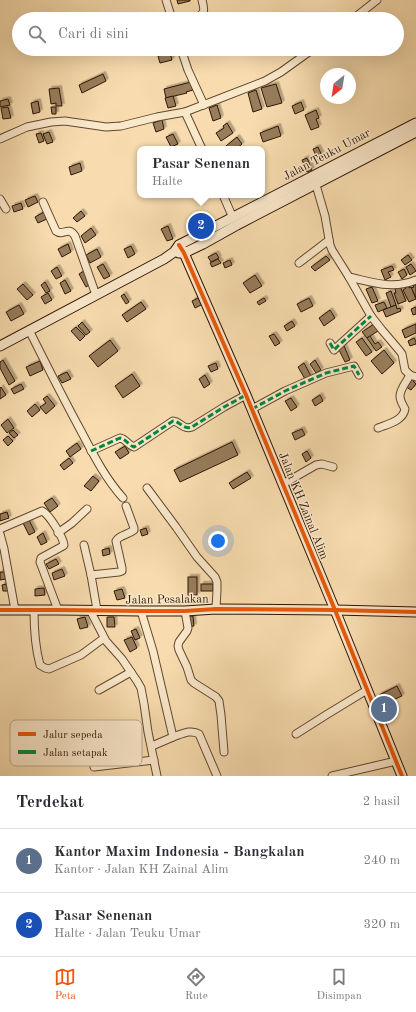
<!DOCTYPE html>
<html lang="id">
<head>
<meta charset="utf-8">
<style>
  :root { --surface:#fff; --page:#f7f7f7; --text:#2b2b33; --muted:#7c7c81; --line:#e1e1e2; --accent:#ea580c }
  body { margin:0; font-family:"Old Standard TT",serif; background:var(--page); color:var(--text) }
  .compass { position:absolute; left:320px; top:68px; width:36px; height:36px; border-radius:50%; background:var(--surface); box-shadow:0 4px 16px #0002; rotate:210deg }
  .you { position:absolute; left:218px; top:541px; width:14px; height:14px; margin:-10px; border:3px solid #fff; border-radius:50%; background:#1a73e8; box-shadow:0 0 0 6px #1a73e833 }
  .badge { display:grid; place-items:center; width:26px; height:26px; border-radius:50%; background:var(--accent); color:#fff; font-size:13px; font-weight:700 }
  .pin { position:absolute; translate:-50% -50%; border:2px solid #fff; box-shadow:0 1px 4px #0006 }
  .popup { position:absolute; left:137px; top:146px; width:128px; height:52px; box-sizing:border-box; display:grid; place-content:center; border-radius:8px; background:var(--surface); filter:drop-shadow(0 1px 3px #0005); font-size:13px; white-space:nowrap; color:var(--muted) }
  .popup b { font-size:15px; color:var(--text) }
  .popup::after { content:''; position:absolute; left:50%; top:100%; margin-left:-8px; border:8px solid transparent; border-top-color:var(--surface) }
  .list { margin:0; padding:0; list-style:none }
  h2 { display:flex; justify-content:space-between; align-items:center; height:52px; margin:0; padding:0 16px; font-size:17px }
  h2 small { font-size:13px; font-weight:400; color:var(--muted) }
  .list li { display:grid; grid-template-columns:26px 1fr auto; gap:12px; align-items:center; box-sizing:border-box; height:64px; padding:0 16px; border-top:1px solid var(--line) }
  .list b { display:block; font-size:15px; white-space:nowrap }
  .list p { margin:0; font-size:13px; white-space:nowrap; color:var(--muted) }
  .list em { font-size:13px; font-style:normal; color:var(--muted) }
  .icon { flex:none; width:22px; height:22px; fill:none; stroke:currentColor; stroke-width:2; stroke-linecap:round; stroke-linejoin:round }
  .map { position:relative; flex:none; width:416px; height:776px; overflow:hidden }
  .search { position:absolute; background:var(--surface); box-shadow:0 4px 16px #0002; left:12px; right:12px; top:12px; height:44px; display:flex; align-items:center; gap:10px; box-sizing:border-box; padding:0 14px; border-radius:22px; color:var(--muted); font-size:15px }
  .sheet { height:180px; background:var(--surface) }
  nav { display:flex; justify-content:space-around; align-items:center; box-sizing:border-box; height:56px; border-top:1px solid var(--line); background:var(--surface); font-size:11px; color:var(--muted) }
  nav a { display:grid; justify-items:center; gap:2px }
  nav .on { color:var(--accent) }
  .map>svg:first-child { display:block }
  .building { fill:#977d5c; stroke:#2e1602; filter:url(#shadow) }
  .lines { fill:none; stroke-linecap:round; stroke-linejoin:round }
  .street-casing { stroke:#60482d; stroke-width:9 }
  .secondary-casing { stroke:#2e1602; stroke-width:11 }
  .street { stroke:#fae8cb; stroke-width:7 }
  .secondary { stroke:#fae8cb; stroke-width:9 }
  .quiet { stroke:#00873e; stroke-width:3; stroke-dasharray:6 3; stroke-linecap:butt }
  .cycleway-casing { stroke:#fae8cb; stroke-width:6 }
  .cycleway { stroke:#e8590c; stroke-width:4 }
  .labels { text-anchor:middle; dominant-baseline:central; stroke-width:3; stroke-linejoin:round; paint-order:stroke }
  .street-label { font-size:12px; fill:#2e1602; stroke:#fae8cb }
  .key { fill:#fae8cb; stroke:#bda98f; stroke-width:1 }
  .key-label { font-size:11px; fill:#2e1602 }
</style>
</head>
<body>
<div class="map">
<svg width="416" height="776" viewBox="0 0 416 776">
  <defs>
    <filter id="shadow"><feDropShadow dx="2.5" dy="-2.5" stdDeviation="0" flood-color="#0004"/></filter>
  </defs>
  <rect width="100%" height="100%" fill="#f8dcaf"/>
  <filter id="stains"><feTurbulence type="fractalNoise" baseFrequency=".005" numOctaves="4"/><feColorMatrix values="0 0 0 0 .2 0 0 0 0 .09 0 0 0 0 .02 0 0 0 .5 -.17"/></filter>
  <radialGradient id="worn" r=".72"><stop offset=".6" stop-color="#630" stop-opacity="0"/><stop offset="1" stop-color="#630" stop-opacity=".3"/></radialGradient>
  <g class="building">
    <path d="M177 0H190V1L178 4Z"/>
    <path d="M170 53 172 60 160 63 158 56Z"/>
    <path d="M103 74 106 81 82 93 79 85Z"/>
    <path d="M191 82 193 90 186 92 187 93 166 98 164 89Z"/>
    <path d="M276 84 282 103 267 107 261 88Z"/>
    <path d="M59 88 62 106H56V103L51 104 49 89Z"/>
    <path d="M256 90 262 109 253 112 248 93Z"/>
    <path d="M173 96 176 106 168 108 165 98Z"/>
    <path d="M8 99 10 105 0 107V101Z"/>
    <path d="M38 101 40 112 33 114 31 103Z"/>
    <path d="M301 102 304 110 295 114 292 106Z"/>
    <path d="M217 105 221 118 213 121 209 108Z"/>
    <path d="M8 107 11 118 3 119 1 108Z"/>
    <path d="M51 107H56V114H52Z"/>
    <path d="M316 110 319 118 316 119 319 127 311 130 305 115Z"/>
    <path d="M162 120 164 129 156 132 153 123Z"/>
    <path d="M227 123 233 133 221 141 216 133 224 128 223 126Z"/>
    <path d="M278 126 281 136 263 142 260 133Z"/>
    <path d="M49 132 53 142 47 144 43 134Z"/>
    <path d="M41 133 44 141 39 143 36 134Z"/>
    <path d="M173 134 178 144 171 147 166 137Z"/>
    <path d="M237 137 242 144 236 149H229L226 146Z"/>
    <path d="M318 147 323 158 318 160 313 149Z"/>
    <path d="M307 158 312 170 307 172 302 160Z"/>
    <path d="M80 163 82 171 71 175 69 167Z"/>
    <path d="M35 196 38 202 28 207 25 200Z"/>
    <path d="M21 203 23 209 14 212 12 206Z"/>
    <path d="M81 211 85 216 77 222 73 218Z"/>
    <path d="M44 212 47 219 38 223 35 217Z"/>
    <path d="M168 226 173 239 167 241 161 229Z"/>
    <path d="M91 228 96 235 85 243 81 236Z"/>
    <path d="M68 244 71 252 62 257 58 249Z"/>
    <path d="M131 246 135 254 128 258 124 249Z"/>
    <path d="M97 249 101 257 90 263 86 255Z"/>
    <path d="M216 253 219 258 211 262 208 257Z"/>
    <path d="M408 255 412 260 405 265 401 260Z"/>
    <path d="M326 256 330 260 315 271 311 267Z"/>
    <path d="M218 259 221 263 212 267 210 263Z"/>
    <path d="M230 260 232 265 225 268 223 263Z"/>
    <path d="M103 264 110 276 104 279 97 267Z"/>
    <path d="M411 264 416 271 410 275 406 267Z"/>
    <path d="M392 266 394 270 388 272 391 277 385 280 381 270Z"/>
    <path d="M57 267 62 276 56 279 51 271Z"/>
    <path d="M404 269 407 275 402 279 398 272Z"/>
    <path d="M84 271 91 284 86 287 79 274Z"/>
    <path d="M255 275 262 286 250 293 243 283Z"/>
    <path d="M65 280 71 291 65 294 60 283Z"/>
    <path d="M45 282 50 291 46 293 41 285Z"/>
    <path d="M23 284 33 295 27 300 17 289Z"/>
    <path d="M416 284V298L411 288 414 287 413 286Z"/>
    <path d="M400 286 406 301 398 304 394 293H396L395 289Z"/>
    <path d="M409 286V288L411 287 416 299 409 302 403 290 406 288V287Z"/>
    <path d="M372 287 378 301 372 303 366 289Z"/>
    <path d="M391 291 396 305 391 307 386 293Z"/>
    <path d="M48 293 52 300 45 304 41 297Z"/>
    <path d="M124 294 129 302 126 304 121 296Z"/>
    <path d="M200 297 203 304 195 308 192 301Z"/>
    <path d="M264 298 266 301 259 305 257 302Z"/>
    <path d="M309 298 313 306 301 312 297 304Z"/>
    <path d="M141 302 146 309 127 322 122 315Z"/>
    <path d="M384 302 387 308 378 312 375 305Z"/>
    <path d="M19 305 24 314 11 321 6 312Z"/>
    <path d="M396 305 397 309 400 308 401 311 386 317 383 310Z"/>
    <path d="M416 307V314L413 315 411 309Z"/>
    <path d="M330 310 335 318 324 326 319 318Z"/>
    <path d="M292 321 295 326 287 331 284 326Z"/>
    <path d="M82 322 90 332 86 335 78 326Z"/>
    <path d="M374 324 378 331 367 338 362 332Z"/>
    <path d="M416 324V333L405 338 402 330Z"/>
    <path d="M76 327 85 336 80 341 71 331Z"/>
    <path d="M274 334 280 343 275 346 269 336Z"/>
    <path d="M370 336 375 344 378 342 382 347 376 351 367 338Z"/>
    <path d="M362 338 372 352 366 356 356 342Z"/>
    <path d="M414 338 416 341V344L410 346 408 341Z"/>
    <path d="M110 340 118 351 98 367 89 356Z"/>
    <path d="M344 346 350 360 345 362 338 348Z"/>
    <path d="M384 350 394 363 382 374 371 361Z"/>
    <path d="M3 360 15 381 9 385 0 368V362Z"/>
    <path d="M315 360 321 370 316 373 310 364Z"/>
    <path d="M40 361 43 370 30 376 26 367Z"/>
    <path d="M216 363 218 369 211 372 208 366Z"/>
    <path d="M304 363 311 376 305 379 298 367Z"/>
    <path d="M67 372 71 379 62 383 58 376Z"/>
    <path d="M132 374 140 386 123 398 115 386Z"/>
    <path d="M205 375 210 384 204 388 199 379Z"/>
    <path d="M412 377 415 379 413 381 416 384 411 390 405 386Z"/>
    <path d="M21 384 24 389 14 394 11 389Z"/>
    <path d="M1 387 6 395 0 399V388Z"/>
    <path d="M320 395 323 401 315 406 312 400Z"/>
    <path d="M47 396 55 406 46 414 40 407 46 403 43 399Z"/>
    <path d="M291 398 297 407 291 411 285 401Z"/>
    <path d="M35 404 40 410 32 417 27 411Z"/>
    <path d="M8 419 14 428 7 433 1 425Z"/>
    <path d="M302 429 305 435 295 440 292 433Z"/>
    <path d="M13 430 18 435 14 438 9 433Z"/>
    <path d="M8 436 13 441 8 446 3 440Z"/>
    <path d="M232 442 238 455 180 482 174 470Z"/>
    <path d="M77 443 81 449 70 457 66 451Z"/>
    <path d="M125 446 129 453 120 459 115 452Z"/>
    <path d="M307 451 311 458 306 462 302 454Z"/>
    <path d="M69 458 73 463 64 470 60 465Z"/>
    <path d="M247 472 251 478 233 489 229 483Z"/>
    <path d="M93 476 99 481 91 491 84 486Z"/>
    <path d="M52 498 58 506 50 512 44 503Z"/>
    <path d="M7 512 9 518 0 521V514Z"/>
    <path d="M28 518 35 532 29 535 22 521Z"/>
    <path d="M146 528 148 534 142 536 140 530Z"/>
    <path d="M43 533 47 542 41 545 37 537Z"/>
    <path d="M109 548 110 554 103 556 102 550Z"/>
    <path d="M56 559 59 564 49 569 46 564Z"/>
    <path d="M62 569 65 576 54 580 52 573Z"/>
    <path d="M0 572H5L6 579 0 580Z"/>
    <rect x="188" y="577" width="9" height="18"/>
    <path d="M6 584 8 591H3L2 585Z"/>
    <rect x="201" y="584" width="12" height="7"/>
    <path d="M44 588 45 595 35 596V589Z"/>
    <path d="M122 589 125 598 117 600 114 591Z"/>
    <path d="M189 616H193L194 626 189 627Z"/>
    <path d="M85 617 88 627 80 629 77 619Z"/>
    <path d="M107 617H114L115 627H107Z"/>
    <path d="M136 629 140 638 135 640 131 631Z"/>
    <path d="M132 637 137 648 130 652 124 640Z"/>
    <path d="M397 686 402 696 384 704 379 695Z"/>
    <path d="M392 702 395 709 381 715 378 708Z"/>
  </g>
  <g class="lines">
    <g class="street-casing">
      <g id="street">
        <path d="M166 0 172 19"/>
        <path d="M195 19C205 13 205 11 202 0"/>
        <path d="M353 19 377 0"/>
        <path d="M181 49 188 70 204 105"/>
        <path d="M185 112 265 81 281 72 313 49"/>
        <path d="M0 139 27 127 51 122 65 121 106 127 121 126 157 117 185 112 202 149"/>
        <path d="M316 185 325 216 330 245 332 250 349 277 371 316 382 330 399 350 402 354 405 370 410 375 416 377"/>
        <path d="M223 195 233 218"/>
        <path d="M0 199 6 209"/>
        <path d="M43 202 56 231C63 237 68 225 75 236L96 295"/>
        <path d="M299 263 329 240"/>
        <path d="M349 277C372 282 393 290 416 280"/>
        <path d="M29 330C46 364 63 398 81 431 93 454 105 478 123 498"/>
        <path d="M330 343 334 350 338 346 371 316"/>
        <path d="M252 409 285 391 326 373 354 366 359 375"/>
        <path d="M378 428C388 424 403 421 405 409 403 405 400 401 400 396 400 389 407 381 410 375"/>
        <path d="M91 451 120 438C126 439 128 445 134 447L173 421C181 422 183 430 192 427L224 407 246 395"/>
        <path d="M283 484 316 465 322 464 333 467"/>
        <path d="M147 488 176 527 197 557 215 577 217 582V590L216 609"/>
        <path d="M0 529 42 511C49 514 63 537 64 545L63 546 41 558 40 562 58 610"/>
        <path d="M58 533 72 523 87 509"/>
        <path d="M0 534 4 549 15 610"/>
        <path d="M84 545 91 575 97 610"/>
        <path d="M91 575 119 572 122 571V568L116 541C119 535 128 535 134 530V528L126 506"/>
        <path d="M34 610C34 629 35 647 40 665L45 668 49 669 81 655 104 638"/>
        <path d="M90 610 106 641 122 659 137 681 141 688 144 704 148 732 157 776"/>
        <path d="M141 611 153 651 173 737 152 746"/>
        <path d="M185 611 188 628 187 631 179 642 178 646 179 650 187 667 191 680 194 683 213 695 216 697 219 701 221 715 224 752"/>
        <path d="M99 690 131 672"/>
        <path d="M296 734 326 715 367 690"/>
        <path d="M173 737C182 734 191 729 199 734L217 776"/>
        <path d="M94 767 154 760"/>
        <path d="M332 776 396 761"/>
      </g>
    </g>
    <g class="secondary-casing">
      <g id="secondary">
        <path d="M179 245 184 253 246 395 335 610 402 776"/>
        <path d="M179 253H184L203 244 237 225 416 132"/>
        <path d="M0 346 164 259 174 252 179 245 416 123"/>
        <path d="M0 610H58L141 611H185L216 609 335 610 416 612"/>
      </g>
    </g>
    <use href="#street" class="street"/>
    <use href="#secondary" class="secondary"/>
    <g class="quiet">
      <path d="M330 343 334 350 338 346 371 316"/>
      <path d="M252 409 285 391 326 373 354 366 359 375"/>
      <path d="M91 451 120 438C126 439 128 445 134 447L173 421C181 422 183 430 192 427L224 407 246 395"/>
    </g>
    <g class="cycleway-casing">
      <g id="cycleway">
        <path d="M179 245 184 253 246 395 335 610 402 776"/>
        <path d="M0 610H58L141 611H185L216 609 335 610 416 612"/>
      </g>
    </g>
    <use href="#cycleway" class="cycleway"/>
  </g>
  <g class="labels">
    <g class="street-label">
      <text transform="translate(327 155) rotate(-28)">Jalan Teuku Umar</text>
      <text transform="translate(303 506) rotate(68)">Jalan KH Zainal Alim</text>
      <text transform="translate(167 600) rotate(-1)">Jalan Pesalakan</text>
    </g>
  </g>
  <rect x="10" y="720" width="132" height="46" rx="6" class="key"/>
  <rect x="18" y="732" width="18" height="4" fill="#e8590c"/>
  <rect x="18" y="750" width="18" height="4" fill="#00873e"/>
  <g class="key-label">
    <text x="43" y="738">Jalur sepeda</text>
    <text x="43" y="756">Jalan setapak</text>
  </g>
  <rect width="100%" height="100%" filter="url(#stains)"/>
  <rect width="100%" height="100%" fill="url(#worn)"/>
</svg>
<svg class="compass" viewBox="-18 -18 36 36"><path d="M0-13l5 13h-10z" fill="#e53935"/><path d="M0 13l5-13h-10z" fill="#7c7c81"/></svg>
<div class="you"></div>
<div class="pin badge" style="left:384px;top:709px;background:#5c6f8a">1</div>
<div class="pin badge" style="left:201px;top:226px;background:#1a4fb4">2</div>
<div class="popup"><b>Pasar Senenan</b>Halte</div>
<div class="search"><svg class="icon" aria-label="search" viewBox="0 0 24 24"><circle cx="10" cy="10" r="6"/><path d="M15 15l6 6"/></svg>Cari di sini</div>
</div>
<section class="sheet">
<h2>Terdekat<small>2 hasil</small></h2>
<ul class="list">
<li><span class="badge" style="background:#5c6f8a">1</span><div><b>Kantor Maxim Indonesia - Bangkalan</b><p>Kantor · Jalan KH Zainal Alim</p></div><em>240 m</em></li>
<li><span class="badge" style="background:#1a4fb4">2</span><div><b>Pasar Senenan</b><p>Halte · Jalan Teuku Umar</p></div><em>320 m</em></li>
</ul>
</section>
<nav>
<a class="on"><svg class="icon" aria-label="map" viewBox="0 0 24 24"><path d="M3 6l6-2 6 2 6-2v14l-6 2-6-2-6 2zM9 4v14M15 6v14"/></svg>Peta</a>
<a><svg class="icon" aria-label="directions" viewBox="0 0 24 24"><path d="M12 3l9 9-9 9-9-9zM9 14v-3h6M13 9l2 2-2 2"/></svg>Rute</a>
<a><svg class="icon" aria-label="saved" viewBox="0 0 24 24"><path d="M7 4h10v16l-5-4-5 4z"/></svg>Disimpan</a>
</nav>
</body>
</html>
